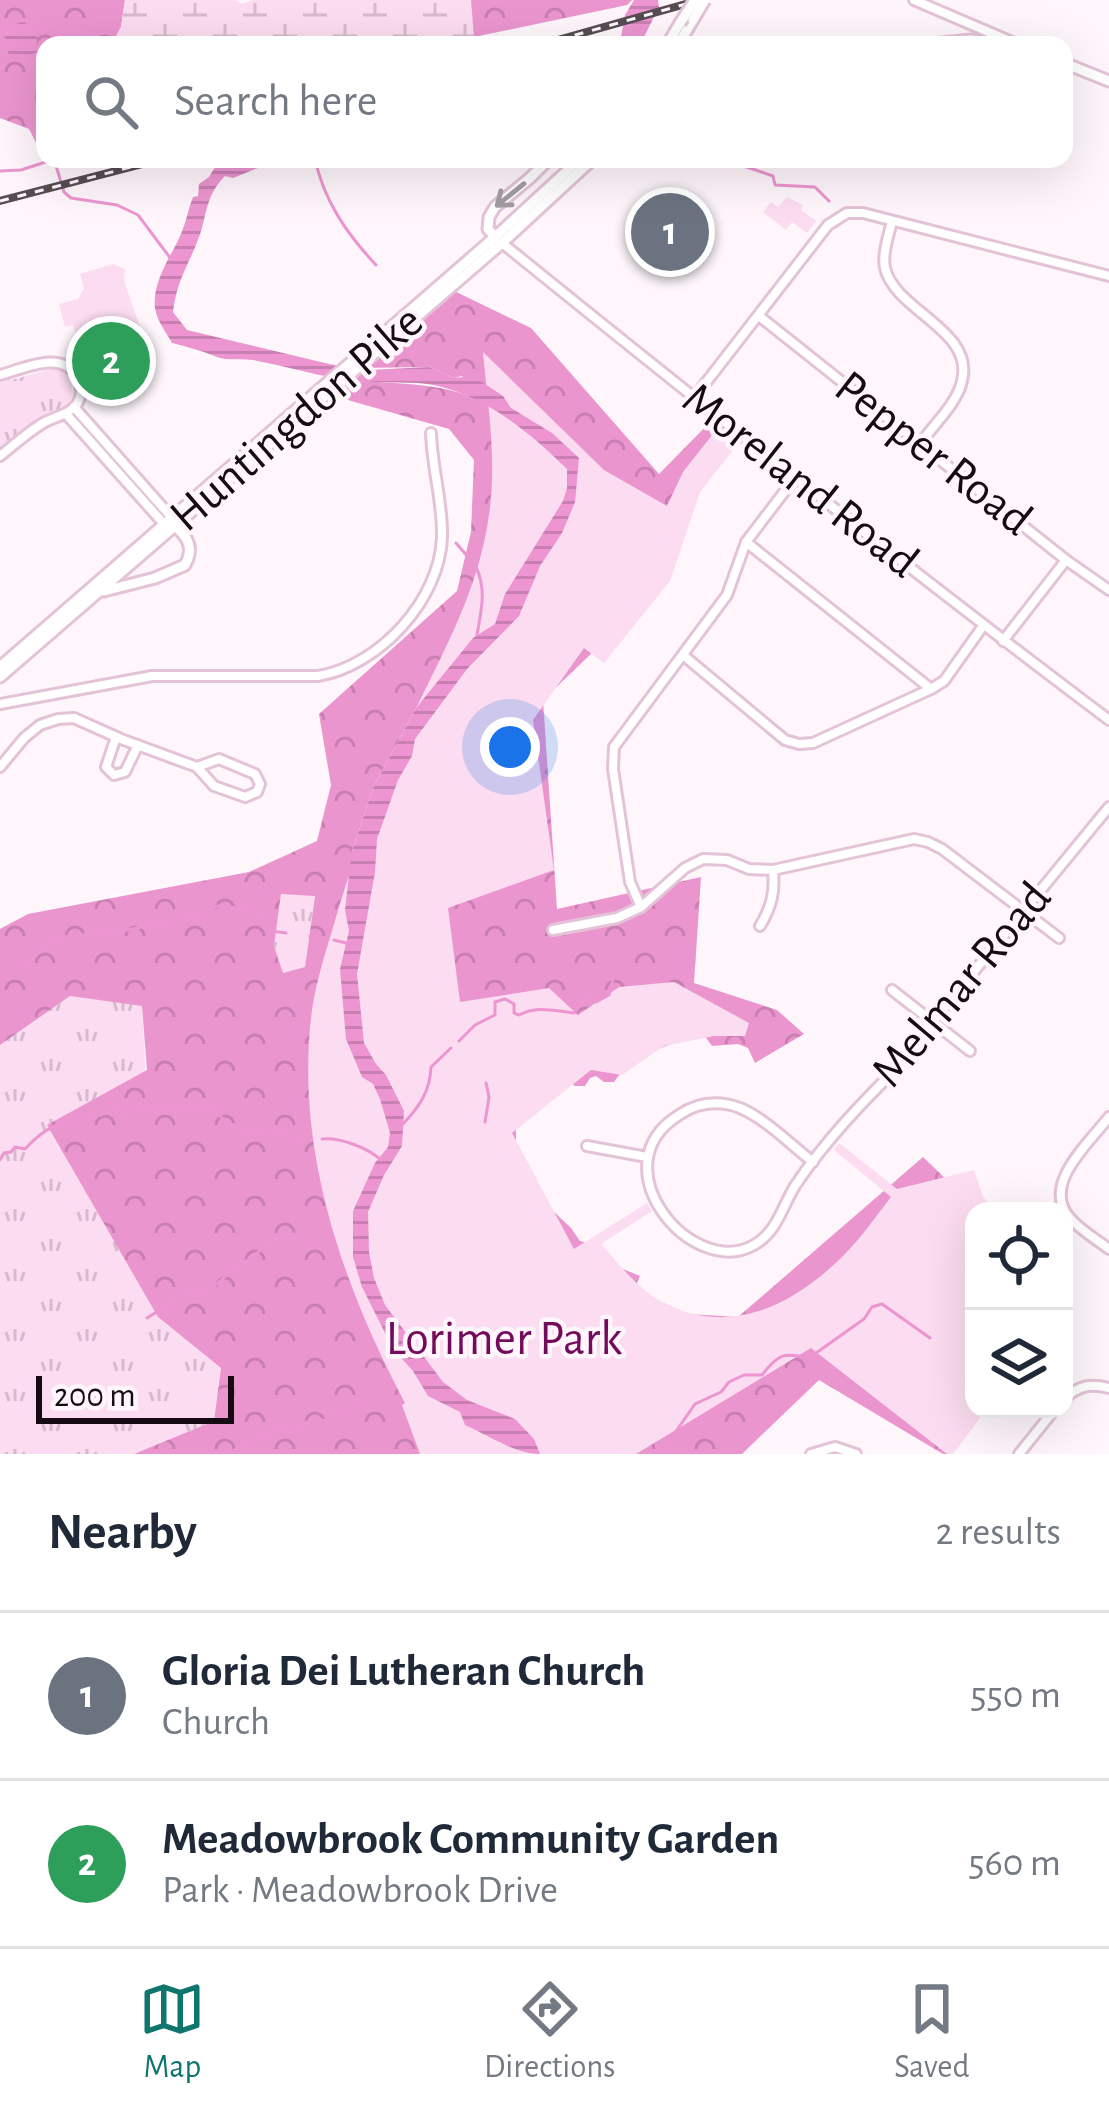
<!DOCTYPE html>
<html lang="en">
<head>
<meta charset="utf-8">
<style>
  :root { --surface:#fff; --page:#f2f2f3; --text:#1f2937; --muted:#747a83; --line:#e0e1e3; --accent:#0f766e }
  body { margin:0; font-family:"Alegreya Sans",sans-serif; background:var(--page); color:var(--text) }
  .controls { position:absolute; right:36px; bottom:36px; display:grid; overflow:hidden; border-radius:24px; box-shadow:0 12px 48px #0002 }
  .controls button { width:108px; height:108px; display:grid; place-items:center; padding:0; border:0; border-bottom:3px solid var(--line); background:var(--surface); color:var(--text); font:60px sans-serif }
  .scale { position:absolute; left:36px; bottom:30px; width:198px; box-sizing:border-box; padding-left:12px; border:6px solid #160b12; border-top:0; font-size:33px; line-height:42px; white-space:nowrap; color:#160b12; -webkit-text-stroke:9px #fef6fb; paint-order:stroke }
  .you { position:absolute; left:510px; top:747px; width:42px; height:42px; margin:-30px; border:9px solid #fff; border-radius:50%; background:#1a73e8; box-shadow:0 0 0 18px #1a73e833 }
  .badge { display:grid; place-items:center; width:78px; height:78px; border-radius:50%; background:var(--accent); color:#fff; font-size:39px; font-weight:700 }
  .pin { position:absolute; translate:-50% -50%; border:6px solid #fff; box-shadow:0 3px 12px #0006 }
  .list { margin:0; padding:0; list-style:none }
  h2 { display:flex; justify-content:space-between; align-items:center; height:156px; margin:0; padding:0 48px; font-size:51px }
  h2 small { font-size:39px; font-weight:400; color:var(--muted) }
  .list li { display:grid; grid-template-columns:78px 1fr auto; gap:36px; align-items:center; box-sizing:border-box; height:168px; padding:0 48px; border-top:3px solid var(--line) }
  .list b { display:block; font-size:45px; white-space:nowrap }
  .list p { margin:0; font-size:39px; white-space:nowrap; color:var(--muted) }
  .list em { font-size:39px; font-style:normal; color:var(--muted) }
  .icon { flex:none; width:66px; height:66px; fill:none; stroke:currentColor; stroke-width:2; stroke-linecap:round; stroke-linejoin:round }
  .map { position:relative; flex:none; width:1109px; height:1454px; overflow:hidden }
  .search { position:absolute; background:var(--surface); box-shadow:0 12px 48px #0002; left:36px; right:36px; top:36px; height:132px; display:flex; align-items:center; gap:30px; box-sizing:border-box; padding:0 42px; border-radius:24px; color:var(--muted); font-size:45px }
  .sheet { height:492px; background:var(--surface) }
  nav { display:flex; justify-content:space-around; align-items:center; box-sizing:border-box; height:168px; border-top:3px solid var(--line); background:var(--surface); font-size:33px; color:var(--muted) }
  nav a { display:grid; justify-items:center; gap:6px }
  nav .on { color:var(--accent) }
  .map>svg:first-child { display:block }
  .grass { fill:url(#grass-tufts) }
  .forest { fill:url(#forest-crowns); fill-rule:evenodd }
  .wetland { fill:url(#wetland-marsh) }
  .green { fill:#fbdcf0 }
  .water { fill:url(#water-rules) }
  .lines { fill:none; stroke-linecap:round; stroke-linejoin:round }
  .stream { stroke:#ec95d0; stroke-width:3 }
  .minor-casing { stroke:#e4c3d8; stroke-width:14 }
  .major-casing { stroke:#e4c3d8; stroke-width:15 }
  .minor { stroke:#fff; stroke-width:8 }
  .major { stroke:#fff; stroke-width:9 }
  .rail-casing { stroke:#564c52; stroke-width:8 }
  .rail { stroke:#fef6fb; stroke-width:3; stroke-dasharray:9; stroke-linecap:butt }
  .major-bridge-casing { stroke:#e4c3d8; stroke-width:15; stroke-linecap:butt }
  .major-bridge { stroke:#fff; stroke-width:9 }
  .oneway { stroke:#a29da0 }
  .labels { text-anchor:middle; dominant-baseline:central; stroke-width:9; stroke-linejoin:round; paint-order:stroke }
  .street-label { font-size:48px; fill:#160b12; stroke:#fef6fb }
  .park-label { font-size:48px; fill:#730a5c; stroke:#fef6fb }
</style>
</head>
<body>
<div class="map">
<svg width="1109" height="1454" viewBox="0 0 1109 1454">
  <defs>
    <pattern id="grass-tufts" width="24" height="20" patternUnits="userSpaceOnUse" patternTransform="scale(3)"><rect width="24" height="20" fill="#fbdcf0"/><path d="M3 7l-1-3M5 7V3M7 7l1-3M15 17l-1-3M17 17v-4M19 17l1-3" fill="none" stroke="#d6bbcd"/></pattern>
    <pattern id="forest-crowns" width="20" height="18" patternUnits="userSpaceOnUse" patternTransform="scale(3)"><rect width="20" height="18" fill="#eb95cf"/><path d="M2 6a3 3 0 1 1 6 0M12 15a3 3 0 1 1 6 0" fill="none" stroke="#c97fb1"/></pattern>
    <pattern id="wetland-marsh" width="20" height="14" patternUnits="userSpaceOnUse" patternTransform="scale(3)"><rect width="20" height="14" fill="#fbdcf0"/><path d="M1 5h8M5 5V1M11 12h8M15 12V8" fill="none" stroke="#d6bbcd"/></pattern>
    <pattern id="water-rules" width="6" height="5" patternUnits="userSpaceOnUse" patternTransform="scale(3)"><rect width="6" height="5" fill="#ec95d0"/><path d="M0 2.5h6" fill="none" stroke="#ca7fb2"/></pattern>
  </defs>
  <rect width="100%" height="100%" fill="#fef6fb"/>
  <g class="grass">
    <path d="M51 369C69 371 73 382 73 398L63 409 44 415 0 448V383Z"/>
    <path d="M281 893 315 895 305 968 283 973 274 946Z"/>
    <path d="M70 996 142 1005 158 1317 221 1368 214 1421 134 1454H0V1045Z"/>
  </g>
  <g class="forest">
    <path d="M0 0H125L121 27 111 45H45V159H67L69 166 46 162 29 129 0 118Z"/>
    <path d="M410 0H632L627 5 474 37Z"/>
    <path d="M448 288 531 328 659 474 713 419 737 438 693 493 646 601 543 700 557 909 701 877 694 983 777 1010 804 1034 755 1063 748 1048 738 1044 712 1046 704 1035C670 1045 635 1051 614 1082H604L596 1076 590 1078 585 1086H575L566 1079 516 1123V1150L550 1208 571 1228 580 1241 591 1244 618 1267 640 1276 636 1285 640 1292 687 1314 738 1317 923 1157 979 1211H974V1409H979L947 1454H943L819 1380 742 1454H540L386 1075 578 488 462 376 454 378 429 367 357 368Z"/>
    <path d="M343 380C394 384 449 381 494 407 516 420 535 441 555 457L427 697 416 708 373 788 352 851 478 1454H134L214 1421 221 1368 158 1317 47 1125 147 1070 142 1006 70 996 0 1045V929L28 914 249 872 317 841 331 785 319 714 457 591 471 532 474 460 449 429 327 394ZM281 894 315 896 305 967 283 973 274 946Z"/>
  </g>
  <path class="wetland" d="M125 0H235L242 4 253 0H471L474 37 468 45H111L121 27Z"/>
  <g class="green">
    <path d="M787 197 803 205 801 210 816 221 807 233 792 222 786 230 763 212 771 202 778 207Z"/>
    <path d="M113 264 125 269 124 281 142 333 108 345 93 342 76 335 73 325 65 327 59 304 78 299 84 288 80 274Z"/>
    <path d="M483 352 604 470 667 506 683 472 720 425 740 441 700 492 670 581 604 663 584 648 533 720 554 870 448 908 460 1002 549 988 578 1015 619 987 674 982 749 1023 745 1036H714L664 1046 622 1075 591 1070 512 1133 574 1249 647 1203 652 1211 601 1244C619 1264 638 1289 662 1302 730 1338 794 1305 844 1255 862 1237 876 1216 891 1197L834 1150 839 1143 897 1189 974 1170 983 1197 997 1211H974V1409H987L953 1454H947L811 1348 636 1454H420L402 1405 405 1403C342 1284 294 1147 312 1010 316 983 324 957 332 931 350 867 373 804 400 743 434 666 477 601 489 515 497 460 488 407 483 352Z"/>
  </g>
  <g class="water">
    <path d="M634 0H658L659 7 640 45H613L621 37 625 15Z"/>
    <path d="M23 22 37 28V52L17 60 9 56 3 30 5 26Z"/>
    <path d="M232 159H352L260 167 233 178 225 176C209 192 207 208 202 228 193 259 177 276 173 312L187 330 329 364 369 370 429 367 454 378 473 376 503 396 511 408 552 433 579 458 575 502 562 533 540 566 519 616 467 669 415 739 412 756 398 780 377 839 375 872 357 974 364 1043 376 1064 386 1075 404 1111 402 1146 384 1175 368 1212 369 1252 374 1278 385 1305 443 1382 467 1400 515 1419 534 1439 540 1454C515 1454 488 1435 465 1425L460 1412 428 1396 413 1371 393 1349 362 1287 353 1257V1211L375 1163 388 1147 390 1133 380 1099 373 1084 362 1077 346 1039 340 969 349 931 345 910 349 875 352 851 373 788 416 708 473 638 495 624 505 594 563 501 567 488V469C526 429 477 388 418 383 390 382 363 383 335 378 308 373 281 365 253 360 241 358 228 361 217 357 202 351 188 347 172 343 166 332 157 321 155 308 152 281 171 257 181 234 186 222 188 210 193 197L198 196 199 184 209 177 215 167Z"/>
  </g>
  <g class="lines">
    <g class="stream">
      <path d="M37 28 71 0"/>
      <path d="M26 56 29 92 24 114 25 121 43 140 45 149"/>
      <path d="M54 159 64 192 71 198 117 205 138 215 171 259"/>
      <path d="M315 159C324 201 347 234 376 265"/>
      <path d="M723 163 738 164 773 176 775 185 815 187 829 201"/>
      <path d="M0 171 21 170 52 160"/>
      <path d="M456 543 468 557"/>
      <path d="M476 567C487 590 481 611 477 635"/>
      <path d="M310 936 315 937"/>
      <path d="M334 940 350 944"/>
      <path d="M0 985 58 937 118 932 191 917 217 906 256 910 271 931 286 933"/>
      <path d="M459 1041 475 1025 495 1015V1002L505 999 514 1004V1013L519 1015C537 1005 554 1011 574 1013L588 996 596 1002 609 995 614 974"/>
      <path d="M485 1122 489 1097 486 1083"/>
      <path d="M403 1124C419 1107 430 1092 431 1067L451 1048"/>
      <path d="M322 1139C340 1137 368 1148 381 1160"/>
      <path d="M0 1160 4 1153 11 1152 15 1147 25 1149C62 1109 81 1127 118 1108L125 1117 133 1111 190 1105 200 1110 212 1105 226 1123 240 1126 247 1134 259 1129 268 1137 282 1130 297 1139 307 1138"/>
      <path d="M147 1318 187 1293C204 1296 220 1283 231 1270H235L282 1234H302L314 1245H326"/>
      <path d="M231 1454C242 1440 263 1439 278 1429L291 1432 312 1419 328 1421 330 1408 349 1409 364 1402"/>
      <path d="M660 1454 695 1404 721 1392 729 1382 744 1375H762C778 1354 784 1352 809 1358L864 1319 872 1307 882 1304 930 1338"/>
    </g>
    <g class="minor-casing">
      <g id="minor">
        <path d="M914 0 1012 42"/>
        <path d="M892 221C889 235 882 253 885 268 895 311 975 330 962 381 957 404 933 425 920 444"/>
        <path d="M502 243C702 405 903 565 1109 720"/>
        <path d="M759 316 1066 560 1109 590"/>
        <path d="M0 375C23 369 62 349 77 377 82 385 82 396 77 404 69 415 56 416 45 422 29 431 14 445 0 456"/>
        <path d="M694 398 828 225 847 213H863L1109 276"/>
        <path d="M74 407 173 519"/>
        <path d="M66 414 164 524"/>
        <path d="M746 542 931 689"/>
        <path d="M1003 641 1066 560"/>
        <path d="M683 655 785 740 799 744 813 743 931 689 944 681 983 626"/>
        <path d="M0 704 152 676H318C379 666 440 600 442 537 443 503 432 468 431 433"/>
        <path d="M116 737 106 767 114 775 125 772 138 745"/>
        <path d="M219 759 255 774 260 784 257 792 245 797 214 786 197 767Z"/>
        <path d="M0 767 24 738 40 725 58 719 74 718 121 739 197 767"/>
        <path d="M641 907 630 882 613 769 614 747 727 595 746 542 794 479"/>
        <path d="M760 926C772 906 775 892 773 870"/>
        <path d="M553 930 617 918 641 907 685 868 703 859 727 860 749 869 773 870 914 839 928 842 942 849 1059 938"/>
        <path d="M892 990 970 1051"/>
        <path d="M1109 1117C1090 1142 1040 1185 1070 1218 1080 1230 1096 1239 1109 1249"/>
        <path d="M587 1146 647 1157"/>
        <path d="M813 1162C791 1145 766 1119 740 1108 718 1100 698 1102 679 1115 597 1166 692 1280 754 1245 777 1232 782 1207 795 1186 820 1148 852 1113 884 1081L1109 807"/>
        <path d="M1064 1398C1080 1386 1089 1383 1109 1388"/>
        <path d="M811 1454 835 1447 856 1454"/>
        <path d="M1019 1454 1055 1409"/>
      </g>
    </g>
    <g class="major-casing">
      <g id="major">
        <path d="M667 45 680 23"/>
        <path d="M678 45 693 20"/>
        <path d="M922 45 971 40 1016 45"/>
        <path d="M1064 63 1109 81"/>
        <path d="M495 237 488 229 489 217 495 207 530 178 549 159"/>
        <path d="M104 591 155 578 185 565C194 549 189 538 175 526"/>
        <path d="M0 667 495 237 580 159"/>
        <path d="M0 677 502 243 593 159"/>
      </g>
    </g>
    <use href="#minor" class="minor"/>
    <use href="#major" class="major"/>
    <g class="rail-casing">
      <g id="rail">
        <path d="M540 45 700 0"/>
        <path d="M0 201 162 159"/>
      </g>
    </g>
    <use href="#rail" class="rail"/>
    <g class="major-bridge-casing">
      <g id="major-bridge">
        <path d="M693 20 705 0"/>
        <path d="M680 23 695 0"/>
      </g>
    </g>
    <use href="#major-bridge" class="major-bridge"/>
  </g>
  <defs><path id="oneway-shaft" d="M-6 0H5M1.5-3L5.5 0L1.5 3" fill="none" stroke-width="1.6" stroke-linecap="round" stroke-linejoin="round" transform="scale(3)"/></defs>
  <use class="oneway" href="#oneway-shaft" transform="translate(510 195) rotate(141)"/>
  <g class="labels">
    <g class="street-label">
      <text transform="translate(297 419) rotate(-41)">Huntingdon Pike</text>
      <text transform="translate(933 454) rotate(38)">Pepper Road</text>
      <text transform="translate(800 481) rotate(38)">Moreland Road</text>
      <text transform="translate(962 985) rotate(-50)">Melmar Road</text>
    </g>
    <g class="park-label">
      <text x="504" y="1340">Lorimer Park</text>
    </g>
  </g>
</svg>
<div class="controls">
<button><svg class="icon" aria-label="locate" viewBox="0 0 24 24"><circle cx="12" cy="12" r="6"/><path d="M12 2v4M12 18v4M2 12h4M18 12h4"/></svg></button>
<button><svg class="icon" aria-label="layers" viewBox="0 0 24 24"><path d="M12 4l9 5-9 5-9-5zM3 14l9 5 9-5"/></svg></button>
</div>
<div class="scale">200 m</div>
<div class="you"></div>
<div class="pin badge" style="left:670px;top:232px;background:#6b7280">1</div>
<div class="pin badge" style="left:111px;top:361px;background:#2e9e5b">2</div>
<div class="search"><svg class="icon" aria-label="search" viewBox="0 0 24 24"><circle cx="10" cy="10" r="6"/><path d="M15 15l6 6"/></svg>Search here</div>
</div>
<section class="sheet">
<h2>Nearby<small>2 results</small></h2>
<ul class="list">
<li><span class="badge" style="background:#6b7280">1</span><div><b>Gloria Dei Lutheran Church</b><p>Church</p></div><em>550 m</em></li>
<li><span class="badge" style="background:#2e9e5b">2</span><div><b>Meadowbrook Community Garden</b><p>Park · Meadowbrook Drive</p></div><em>560 m</em></li>
</ul>
</section>
<nav>
<a class="on"><svg class="icon" aria-label="map" viewBox="0 0 24 24"><path d="M3 6l6-2 6 2 6-2v14l-6 2-6-2-6 2zM9 4v14M15 6v14"/></svg>Map</a>
<a><svg class="icon" aria-label="directions" viewBox="0 0 24 24"><path d="M12 3l9 9-9 9-9-9zM9 14v-3h6M13 9l2 2-2 2"/></svg>Directions</a>
<a><svg class="icon" aria-label="saved" viewBox="0 0 24 24"><path d="M7 4h10v16l-5-4-5 4z"/></svg>Saved</a>
</nav>
</body>
</html>
